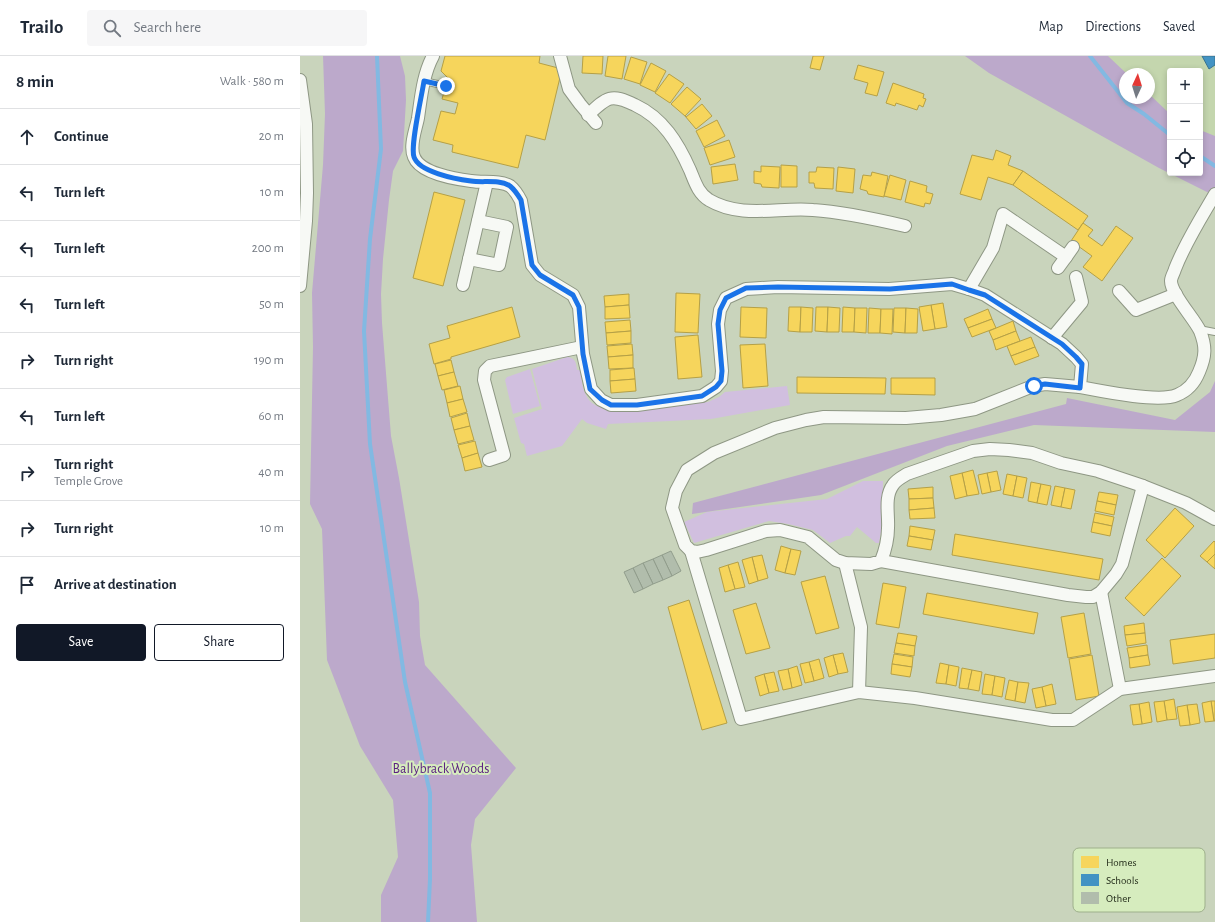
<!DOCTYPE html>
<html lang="en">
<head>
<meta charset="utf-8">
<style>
  :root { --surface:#fff; --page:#f6f6f7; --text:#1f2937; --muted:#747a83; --line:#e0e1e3; --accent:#111827 }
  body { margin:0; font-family:"Alegreya Sans",sans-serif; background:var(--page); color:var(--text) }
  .controls { position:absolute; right:12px; top:12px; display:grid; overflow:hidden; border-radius:4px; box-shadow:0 2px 6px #0003 }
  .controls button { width:36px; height:36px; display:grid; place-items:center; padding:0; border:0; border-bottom:1px solid var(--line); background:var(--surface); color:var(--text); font:20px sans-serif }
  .compass { position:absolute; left:819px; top:12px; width:36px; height:36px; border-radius:50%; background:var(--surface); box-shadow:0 2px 6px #0003; rotate:4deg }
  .stop { position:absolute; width:12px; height:12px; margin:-9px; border:3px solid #1a73e8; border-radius:50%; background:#fff }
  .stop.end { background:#1a73e8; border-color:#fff; box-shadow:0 1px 4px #0008 }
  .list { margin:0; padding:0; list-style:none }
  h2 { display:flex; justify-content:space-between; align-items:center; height:52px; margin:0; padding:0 16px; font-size:17px }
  h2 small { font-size:13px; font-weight:400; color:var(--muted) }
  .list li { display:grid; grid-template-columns:26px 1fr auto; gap:12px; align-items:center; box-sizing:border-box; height:56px; padding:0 16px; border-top:1px solid var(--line) }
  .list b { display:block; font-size:15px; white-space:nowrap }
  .list p { margin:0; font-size:13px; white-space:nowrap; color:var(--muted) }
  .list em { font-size:13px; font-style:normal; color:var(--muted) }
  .actions { display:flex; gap:8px; padding:12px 16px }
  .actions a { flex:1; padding:9px 0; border:1px solid var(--accent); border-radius:4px; text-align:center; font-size:14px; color:var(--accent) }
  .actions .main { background:var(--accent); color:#fff }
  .icon { flex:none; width:22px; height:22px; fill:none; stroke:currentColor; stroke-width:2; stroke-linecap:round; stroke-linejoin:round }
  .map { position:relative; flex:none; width:915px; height:866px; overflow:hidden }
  header { display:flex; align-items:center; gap:24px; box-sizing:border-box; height:56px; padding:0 20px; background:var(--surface); border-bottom:1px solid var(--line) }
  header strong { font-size:19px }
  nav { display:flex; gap:22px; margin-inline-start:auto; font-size:14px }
  .search { width:280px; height:36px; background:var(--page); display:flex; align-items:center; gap:10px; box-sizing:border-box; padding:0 14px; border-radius:4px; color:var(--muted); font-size:15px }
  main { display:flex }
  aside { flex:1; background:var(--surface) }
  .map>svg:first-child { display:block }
  .built { fill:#c4d6ae }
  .green { fill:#d1bfdf }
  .forest { fill:#bca9cb }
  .homes { fill:#f6d55c; stroke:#b5a046 }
  .schools { fill:#4393c3; stroke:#38728e }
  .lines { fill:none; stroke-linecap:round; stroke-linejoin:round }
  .stream { stroke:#82b9e2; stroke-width:4 }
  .building { fill:#b1bdac; stroke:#919d8c }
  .service-casing { stroke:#8e9784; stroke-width:8 }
  .minor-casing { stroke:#8e9784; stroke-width:14 }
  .service { stroke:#f7f9f5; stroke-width:6 }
  .minor { stroke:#f7f9f5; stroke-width:12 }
  .route { stroke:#1a73e8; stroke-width:5 }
  .labels { text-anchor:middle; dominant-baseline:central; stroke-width:4; stroke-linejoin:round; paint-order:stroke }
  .park-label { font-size:14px; fill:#5b1f81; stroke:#d6ecbe }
  .key { fill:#d6ecbe; stroke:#9eb08b; stroke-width:1 }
  .key-label { font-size:11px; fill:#1d2514 }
</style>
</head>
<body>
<header>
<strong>Trailo</strong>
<div class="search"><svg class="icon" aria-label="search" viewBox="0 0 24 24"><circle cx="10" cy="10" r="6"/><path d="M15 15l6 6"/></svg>Search here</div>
<nav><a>Map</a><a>Directions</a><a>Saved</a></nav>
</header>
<main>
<aside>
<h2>8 min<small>Walk · 580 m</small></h2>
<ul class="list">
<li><svg class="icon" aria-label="ahead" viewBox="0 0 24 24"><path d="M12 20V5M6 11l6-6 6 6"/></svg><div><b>Continue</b></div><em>20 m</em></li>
<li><svg class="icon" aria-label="left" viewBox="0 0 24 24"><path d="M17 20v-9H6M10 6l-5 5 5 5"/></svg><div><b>Turn left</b></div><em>10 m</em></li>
<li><svg class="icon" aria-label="left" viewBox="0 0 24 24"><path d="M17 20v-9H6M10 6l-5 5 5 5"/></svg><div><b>Turn left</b></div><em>200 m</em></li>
<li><svg class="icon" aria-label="left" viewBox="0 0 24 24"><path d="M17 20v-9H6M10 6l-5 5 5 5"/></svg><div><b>Turn left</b></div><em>50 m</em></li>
<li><svg class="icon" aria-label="right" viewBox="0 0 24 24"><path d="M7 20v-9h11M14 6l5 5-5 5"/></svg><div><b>Turn right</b></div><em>190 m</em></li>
<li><svg class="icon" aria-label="left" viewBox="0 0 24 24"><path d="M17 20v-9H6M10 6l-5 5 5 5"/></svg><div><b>Turn left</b></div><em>60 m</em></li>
<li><svg class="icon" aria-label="right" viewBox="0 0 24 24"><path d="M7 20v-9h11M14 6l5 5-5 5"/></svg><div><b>Turn right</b><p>Temple Grove</p></div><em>40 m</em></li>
<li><svg class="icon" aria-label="right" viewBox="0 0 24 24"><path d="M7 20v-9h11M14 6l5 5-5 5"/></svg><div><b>Turn right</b></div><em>10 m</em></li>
<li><svg class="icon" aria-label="arrive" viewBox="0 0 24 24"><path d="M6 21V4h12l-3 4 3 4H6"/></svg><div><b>Arrive at destination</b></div></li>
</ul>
<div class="actions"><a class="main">Save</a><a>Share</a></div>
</aside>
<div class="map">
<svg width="915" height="866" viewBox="0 0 915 866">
  <rect width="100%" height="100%" fill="#c9d4bc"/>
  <path class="built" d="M782 0H915V119L900 117V15H870V69L849 42V18H825Z"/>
  <g class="green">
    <path d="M267 301C276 302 276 307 277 314H280C282 326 283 342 295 349 309 358 388 348 408 346L419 341 425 336 487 330 490 349 411 363 308 368 306 373 287 367 282 363 262 390 227 400 224 388 221 387 214 362 242 353 232 313Z"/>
    <path d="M230 313 240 350 213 358 205 324 207 321Z"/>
    <path d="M563 425H583L582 470 579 487H576L557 471 550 480H546L530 487 513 474 488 468 469 465 394 487 384 466 407 456 527 443Z"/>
  </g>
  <g class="forest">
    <path d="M23 0H100L105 20 106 44 103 95 93 115 89 144 83 203 81 238 82 267 91 380 99 422 119 546 120 580 125 609 216 712 175 763 171 789 177 866H81V839L98 801 93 744 60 690 27 604 22 473 10 448 13 291 12 237 23 109 25 58Z"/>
    <path d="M665 0H808L827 18H825V42H849V38L870 58V117H900V74L915 80V140L859 112 689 17Z"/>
    <path d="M915 325V376L734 369 647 390 521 439 392 458 393 447 766 348 767 342 875 364 910 336Z"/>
  </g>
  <g class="homes">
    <path d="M145 0H240L239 7 262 13 245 84 226 79 218 112 152 96 153 89 133 84 141 55 155 58 158 47 142 43 148 22 141 15Z"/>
    <path d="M283 0H303L302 18 282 17Z"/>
    <path d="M308 0H326L322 23 305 20Z"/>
    <path d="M513 0H524L520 14 510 12Z"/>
    <path d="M331 1 347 6 340 28 324 23Z"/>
    <path d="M351 7 366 15 355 36 340 29Z"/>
    <path d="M558 9 584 16 577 40 565 37 568 27 554 23Z"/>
    <path d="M369 18 384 28 370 47 355 37Z"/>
    <path d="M593 27 624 38 623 42 626 43 623 51 619 49 617 54 596 47 595 50 586 47Z"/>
    <path d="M387 31 401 43 385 60 371 48Z"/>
    <path d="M402 48 412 60 396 73 385 60 386 61Z"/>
    <path d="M417 64 425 80 404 91 396 75Z"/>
    <path d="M429 84 435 101 410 109 404 92Z"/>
    <path d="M696 94 711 100 708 109 723 115 713 129 688 121 681 144 660 138 672 99 693 104Z"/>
    <path d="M435 108 438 124 413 128 411 111Z"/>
    <path d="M481 109 497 110V131H481Z"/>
    <path d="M461 110 480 111 479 132 462 131 461 128 454 127V115L461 116Z"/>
    <path d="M517 111 534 112 533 133 515 132 514 127H509V116H516Z"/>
    <path d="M538 111 555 113 553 137 536 135Z"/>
    <path d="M723 115 788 160 778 174 713 129Z"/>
    <path d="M572 116 588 120 584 141 568 138 567 135 560 133 563 119 571 120Z"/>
    <path d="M590 119 606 124 601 144 584 140Z"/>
    <path d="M610 125 627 130 626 136 633 138 630 148 625 147 624 151 605 146Z"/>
    <path d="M134 136 165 144 143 230 113 222Z"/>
    <path d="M783 167 793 174 788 180 802 190 816 170 833 182 802 225 783 211 792 200 771 185Z"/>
    <path d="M376 237 400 238 398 277 375 276Z"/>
    <path d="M329 238V249L305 251 304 240Z"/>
    <path d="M643 247 647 271 635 273 631 249Z"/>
    <path d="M329 249 330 262 305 263V251Z"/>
    <path d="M631 249 635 273 623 275 619 251Z"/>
    <path d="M212 251 220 281 151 301V303L134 308 129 288 150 282 147 270Z"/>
    <path d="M441 251 467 252 466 282 440 281Z"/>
    <path d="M489 251H501L500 276 488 275Z"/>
    <path d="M501 251 513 252 512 276H500Z"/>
    <path d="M516 251H528L527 276 515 275Z"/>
    <path d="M528 251 540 252 539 276H527Z"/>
    <path d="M543 251 555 252 554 276H542Z"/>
    <path d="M555 252H567L566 277 554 276Z"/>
    <path d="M569 252 581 253 580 277H568Z"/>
    <path d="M594 252H606L605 277 593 276Z"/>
    <path d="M606 252 618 253 617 277H605Z"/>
    <path d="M581 253H593L592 278 580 277Z"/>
    <path d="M688 253 692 263 668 272 664 263Z"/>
    <path d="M692 263 696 272 672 281 668 272Z"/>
    <path d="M330 264 331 275 306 277 305 266Z"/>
    <path d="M713 265 716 275 693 284 689 275Z"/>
    <path d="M331 275V287L307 289 306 277Z"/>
    <path d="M716 275 720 285 696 294 693 284Z"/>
    <path d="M398 279 402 321 378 323 375 281Z"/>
    <path d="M731 281 735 291 711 300 707 290Z"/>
    <path d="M332 288 333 299 308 301 307 290Z"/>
    <path d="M465 288 468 330 443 332 440 289Z"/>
    <path d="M735 291 739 300 715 309 711 300Z"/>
    <path d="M333 299V312L309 313 308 301Z"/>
    <path d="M151 304 154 316 138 320 135 308Z"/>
    <path d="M334 312 335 323 310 325V314Z"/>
    <path d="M154 316 158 330 142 334 138 320Z"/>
    <path d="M497 321 586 322 585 338 497 337Z"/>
    <path d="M591 322H635V339L591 338Z"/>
    <path d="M335 323 336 335 311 337 310 325Z"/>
    <path d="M160 330 163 343 147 347 144 334Z"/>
    <path d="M163 343 167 356 150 361 147 347Z"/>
    <path d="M167 357 170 370 154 374 151 362Z"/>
    <path d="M170 370 174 384 158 388 154 374Z"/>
    <path d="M175 385 178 397 162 402 158 389Z"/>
    <path d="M178 397 182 411 165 415 162 402Z"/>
    <path d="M673 414 679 438 667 440 662 417Z"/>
    <path d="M697 415 701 434 691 436 687 417Z"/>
    <path d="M662 417 667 440 655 443 650 420Z"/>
    <path d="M687 417 691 436 682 438 678 419Z"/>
    <path d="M707 418 717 420 713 440 703 438Z"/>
    <path d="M717 420 727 422 723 442 713 440Z"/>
    <path d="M731 426 741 428 737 447 728 445Z"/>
    <path d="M741 428 751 430 747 449 737 447Z"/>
    <path d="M755 430 765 432 761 451 751 449Z"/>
    <path d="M633 431V442L609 443 608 433Z"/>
    <path d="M765 432 775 434 771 453 761 451Z"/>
    <path d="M799 436 818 439 816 449 797 445Z"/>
    <path d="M633 442 634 452 609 454V443Z"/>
    <path d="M797 445 816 449 814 459 795 455Z"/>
    <path d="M634 452 635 462 610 463 609 454Z"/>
    <path d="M875 452 894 470 865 502 846 484Z"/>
    <path d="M795 457 814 461 812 470 793 466Z"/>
    <path d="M793 466 812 470 810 480 791 476Z"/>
    <path d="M610 470 635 474 633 484 609 480Z"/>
    <path d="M655 478 803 503 799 524 652 499Z"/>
    <path d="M609 480 633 484 631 494 607 490Z"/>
    <path d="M914 485 915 486V498L907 506 900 500Z"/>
    <path d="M481 490 491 493 485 517 475 514Z"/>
    <path d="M491 493 501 495 495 519 485 517Z"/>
    <path d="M915 498V513L907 506Z"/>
    <path d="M462 499 468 522 458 525 452 501Z"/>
    <path d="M452 501 458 525 449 528 442 504Z"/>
    <path d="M862 502 881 520 844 560 825 542Z"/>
    <path d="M438 506 445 531 435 533 428 509Z"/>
    <path d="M428 509 435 533 425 536 419 512Z"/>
    <path d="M525 520 539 572 516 578 501 526Z"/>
    <path d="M583 527 606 531 599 572 576 568Z"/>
    <path d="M627 537 738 557 734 578 623 558Z"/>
    <path d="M389 544 427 667 402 674 368 551Z"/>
    <path d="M456 547 470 592 446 598 433 554Z"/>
    <path d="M784 557 791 598 768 602 761 561Z"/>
    <path d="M844 567 845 577 825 579 824 570Z"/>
    <path d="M598 577 617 580 615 590 596 587Z"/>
    <path d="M845 577 846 587 827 590 825 579Z"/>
    <path d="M915 578V602L873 608 870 584Z"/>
    <path d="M596 587 615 590 614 600 594 597Z"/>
    <path d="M847 589 848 599 829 602 827 592Z"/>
    <path d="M543 597 548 616 538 618 533 599Z"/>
    <path d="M594 598 613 601 612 611 592 608Z"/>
    <path d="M533 599 538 618 529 621 524 602Z"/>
    <path d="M792 599 799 640 776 644 769 603Z"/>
    <path d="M848 599 850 609 830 612 829 602Z"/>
    <path d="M519 603 524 622 514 625 509 606Z"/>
    <path d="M509 606 514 625 505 627 500 608Z"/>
    <path d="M640 607 649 609 646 628 636 627Z"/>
    <path d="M592 608 612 611 610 621 591 618Z"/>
    <path d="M649 609 659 611 656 630 646 628Z"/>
    <path d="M497 610 502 629 492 632 488 613Z"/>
    <path d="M662 612 672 614 668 633 659 632Z"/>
    <path d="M488 613 492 632 483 634 478 615Z"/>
    <path d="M672 614 682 616 679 635 668 633Z"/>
    <path d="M474 616 479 635 469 637 464 618Z"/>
    <path d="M464 618 469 637 460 640 455 621Z"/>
    <path d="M685 618 695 620 692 639 682 638Z"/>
    <path d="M695 620 705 622 702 641 692 639Z"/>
    <path d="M709 624 718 626 715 645 705 643Z"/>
    <path d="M718 626 729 627 725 647 715 645Z"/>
    <path d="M752 628 756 648 746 650 742 631Z"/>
    <path d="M742 631 746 650 736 652 732 633Z"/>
    <path d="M874 643 877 663 867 664 864 645Z"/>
    <path d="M864 645 867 664 857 666 854 646Z"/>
    <path d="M911 645H915V665H914Z"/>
    <path d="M911 645 914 665 905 666 902 647Z"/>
    <path d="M849 646 852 666 842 668 839 648Z"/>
    <path d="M839 648 842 668 833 669 830 649Z"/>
    <path d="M897 648 900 667 890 669 887 649Z"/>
    <path d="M887 649 890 669 880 670 877 651Z"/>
  </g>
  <path class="schools" d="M902 0H915V9L909 13Z"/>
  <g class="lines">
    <g class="stream">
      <path d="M77 0 81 93 70 183 64 275 70 388 105 626 130 737V823L128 866"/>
      <path d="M790 0 827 47 844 58 870 79"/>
      <path d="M900 100 915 110"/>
    </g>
  </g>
  <g class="building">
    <path d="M371 495 381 515 372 520 362 499Z"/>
    <path d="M362 499 372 520 363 524 353 503Z"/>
    <path d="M353 503 363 524 353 528 343 507Z"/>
    <path d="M343 507 353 528 343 533 333 512Z"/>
    <path d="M333 512 343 533 334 537 324 516Z"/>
  </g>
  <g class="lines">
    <g class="service-casing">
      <g id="service">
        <path d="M124 25 146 30"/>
        <path d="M899 273 915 276"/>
      </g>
    </g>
    <g class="minor-casing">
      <g id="minor">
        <path d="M133 0C123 18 121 42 118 62 116 73 109 90 114 101 120 117 155 123 171 125 183 127 199 124 210 130 215 134 218 139 221 145L232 209 240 219 273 239 279 251 283 298 291 333 301 344 311 349H337L402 340 416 331 421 325 422 315 418 268 420 254 426 242 446 233 478 231 589 233 652 228 669 233 685 239 762 288 776 301 782 308 780 331C801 335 859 347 877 339 887 335 895 326 899 316 906 300 906 290 900 275 894 262 871 238 871 225 871 221 874 217 875 213 885 187 901 162 915 138"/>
        <path d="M260 0 269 33 280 48 296 67"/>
        <path d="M0 24 6 68 7 137 6 165 0 230"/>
        <path d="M288 59C307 41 311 37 335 49 363 62 378 87 390 114 395 126 398 137 409 144 441 163 479 151 513 154 544 156 575 163 605 170"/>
        <path d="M169 203 199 209 207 171 178 165"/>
        <path d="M758 212 766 201"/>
        <path d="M163 229 187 126"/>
        <path d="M669 233 693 192 703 158 766 201 773 191"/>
        <path d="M819 235 836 254 876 238"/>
        <path d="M752 282 782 246 776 221"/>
        <path d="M780 331 745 328 733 330 675 353 641 359 606 362 524 361 506 364 475 372 414 397 387 414 376 435 372 452 385 489 391 495 397 496 406 494 466 475 480 474 508 481 536 504 545 507 571 508 581 505C585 495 588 483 588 472 589 459 584 441 593 429 596 424 602 421 607 418L673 395 690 393 709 394 732 397 761 407 798 415 843 430 886 447 915 463"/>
        <path d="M189 404 204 399 184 324 185 315 190 310 282 291"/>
        <path d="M391 495 441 663 559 636 615 642 752 664H773L820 633 915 620"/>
        <path d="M581 505 768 539 786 541H793L801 536 816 518 822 508 843 430"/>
        <path d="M545 507 561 571 559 636"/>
        <path d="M801 536 820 633"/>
      </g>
    </g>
    <use href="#service" class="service"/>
    <use href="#minor" class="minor"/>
  </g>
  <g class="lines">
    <path class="route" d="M146 30 124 25C122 39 110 90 114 101 119 116 155 123 171 125 183 127 199 123 210 130 215 134 218 139 221 144L232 209 240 219 273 239 279 251 283 298 290 333 302 344 311 349H337L402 340 416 331 421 325 422 315 418 268 420 254 426 242 446 232 478 231 590 233 652 228 669 234 685 239 762 288 776 301 782 308 780 332 745 328 734 330"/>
  </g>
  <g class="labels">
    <g class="park-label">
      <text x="141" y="713">Ballybrack Woods</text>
    </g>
  </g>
  <rect x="773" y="792" width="132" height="64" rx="6" class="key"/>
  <rect x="781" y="800" width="18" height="12" fill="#f6d55c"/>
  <rect x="781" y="818" width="18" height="12" fill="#4393c3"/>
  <rect x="781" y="836" width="18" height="12" fill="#b1bdac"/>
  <g class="key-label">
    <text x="806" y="810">Homes</text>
    <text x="806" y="828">Schools</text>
    <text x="806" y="846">Other</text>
  </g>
</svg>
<div class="controls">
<button>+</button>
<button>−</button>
<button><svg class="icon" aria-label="locate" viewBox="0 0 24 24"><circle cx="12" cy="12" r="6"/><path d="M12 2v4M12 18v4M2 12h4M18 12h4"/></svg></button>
</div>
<svg class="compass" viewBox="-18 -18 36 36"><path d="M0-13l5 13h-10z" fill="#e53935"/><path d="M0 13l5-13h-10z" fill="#747a83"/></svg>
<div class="stop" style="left:734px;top:330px"></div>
<div class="stop end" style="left:146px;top:30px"></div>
</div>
</main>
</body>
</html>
